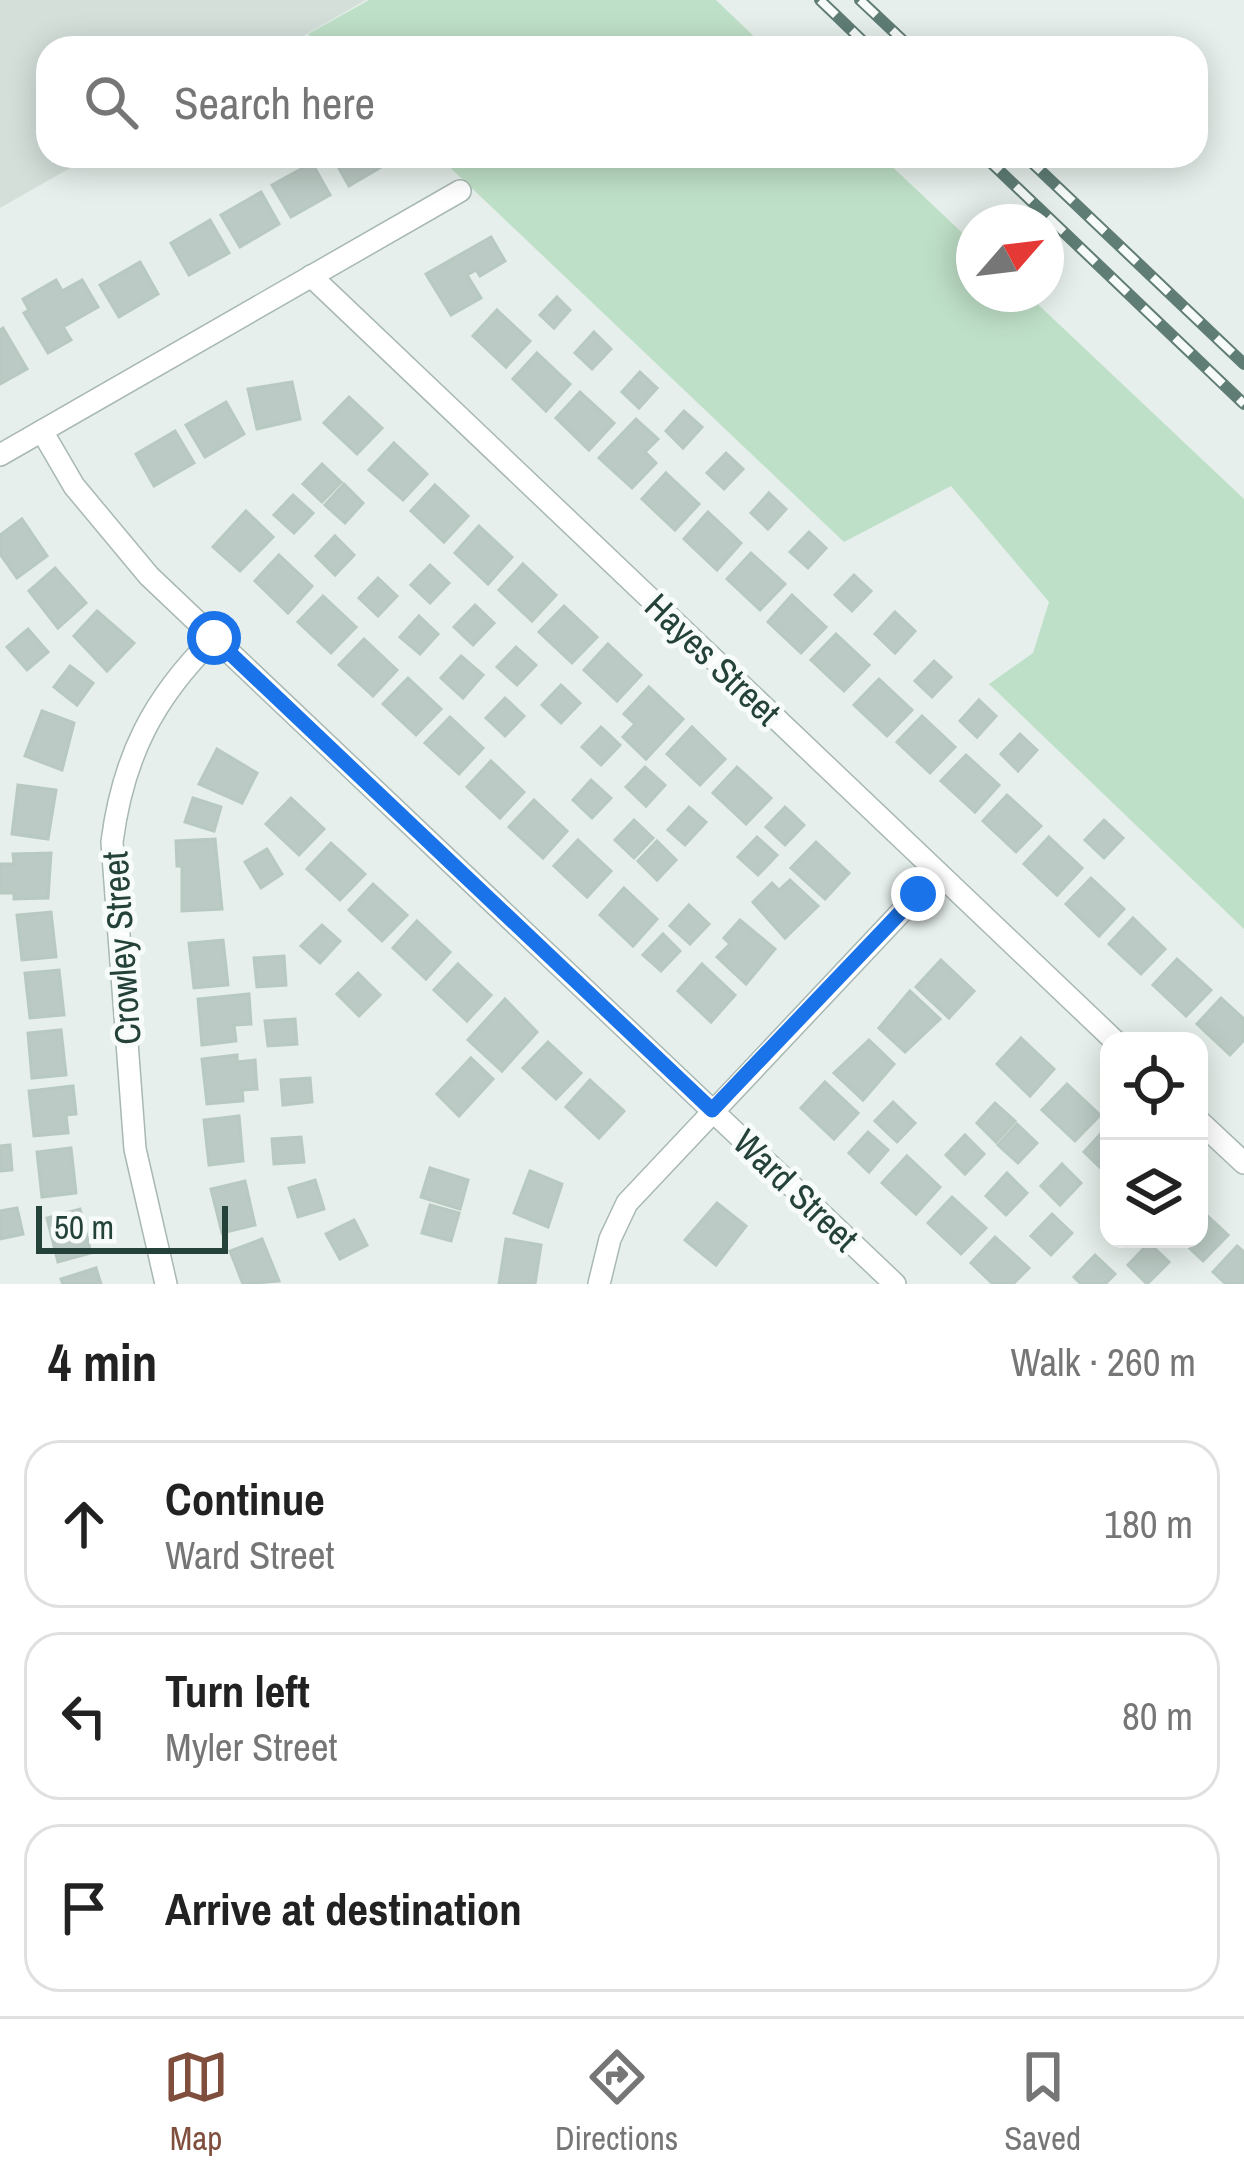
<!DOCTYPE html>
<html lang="en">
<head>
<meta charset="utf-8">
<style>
  :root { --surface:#fff; --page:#f2f2f2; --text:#222; --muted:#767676; --line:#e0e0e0; --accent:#804e3d }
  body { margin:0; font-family:"Archivo Narrow",sans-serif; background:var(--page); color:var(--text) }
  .controls { position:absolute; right:36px; bottom:36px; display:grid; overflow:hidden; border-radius:24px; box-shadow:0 6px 30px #0003 }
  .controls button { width:108px; height:108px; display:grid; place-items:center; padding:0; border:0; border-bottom:3px solid var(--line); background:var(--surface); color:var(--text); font:60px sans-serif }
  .compass { position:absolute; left:956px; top:204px; width:108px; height:108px; border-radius:50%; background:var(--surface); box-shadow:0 6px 30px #0003; rotate:62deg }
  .scale { position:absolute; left:36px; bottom:30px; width:192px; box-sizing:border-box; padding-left:12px; border:6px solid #24423a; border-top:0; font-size:33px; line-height:42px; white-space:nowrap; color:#24423a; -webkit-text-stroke:9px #f7fbf9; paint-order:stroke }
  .stop { position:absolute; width:36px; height:36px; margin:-27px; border:9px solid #1a73e8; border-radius:50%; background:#fff }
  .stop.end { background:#1a73e8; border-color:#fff; box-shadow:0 3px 12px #0008 }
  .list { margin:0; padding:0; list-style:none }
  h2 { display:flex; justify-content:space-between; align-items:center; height:156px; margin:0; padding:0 48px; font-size:51px }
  h2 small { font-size:39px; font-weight:400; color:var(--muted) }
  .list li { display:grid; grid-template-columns:78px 1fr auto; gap:36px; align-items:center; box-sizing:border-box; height:168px; margin:0 24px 24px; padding:0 24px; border:3px solid var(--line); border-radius:36px }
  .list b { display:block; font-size:45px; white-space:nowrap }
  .list p { margin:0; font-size:39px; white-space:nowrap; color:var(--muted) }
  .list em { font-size:39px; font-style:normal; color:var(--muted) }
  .icon { flex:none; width:66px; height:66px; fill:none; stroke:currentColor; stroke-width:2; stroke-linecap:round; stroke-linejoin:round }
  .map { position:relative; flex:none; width:1244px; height:1284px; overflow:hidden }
  .search { position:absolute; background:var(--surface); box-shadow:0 6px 30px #0003; left:36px; right:36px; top:36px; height:132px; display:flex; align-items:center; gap:30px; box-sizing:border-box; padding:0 42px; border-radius:36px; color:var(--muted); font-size:45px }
  .sheet { height:732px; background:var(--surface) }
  nav { display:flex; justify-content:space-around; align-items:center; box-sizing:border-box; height:168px; border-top:3px solid var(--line); background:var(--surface); font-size:33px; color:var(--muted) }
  nav a { display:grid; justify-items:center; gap:6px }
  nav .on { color:var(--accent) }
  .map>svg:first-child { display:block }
  .built { fill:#d4dfda }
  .green { fill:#bfe0c8 }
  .building { fill:#bbcac4; stroke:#b8c9c2; stroke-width:3 }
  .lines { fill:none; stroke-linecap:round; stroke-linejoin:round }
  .minor-casing { stroke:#a8b8b2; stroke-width:24 }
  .minor { stroke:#fff; stroke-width:21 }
  .rail-casing { stroke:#5f7d75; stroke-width:12 }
  .rail { stroke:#f7fbf9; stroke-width:8; stroke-dasharray:22; stroke-linecap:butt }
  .route { stroke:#1a73e8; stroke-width:15 }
  .labels { text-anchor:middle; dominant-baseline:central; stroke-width:10; stroke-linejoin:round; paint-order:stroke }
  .street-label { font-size:36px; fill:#24423a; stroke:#f7fbf9 }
</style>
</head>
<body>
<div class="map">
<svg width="1244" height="1284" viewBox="0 0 1244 1284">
  <rect width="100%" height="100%" fill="#e6efeb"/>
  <path class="built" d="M0 0H366L282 48H48V156H91L0 208Z"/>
  <g class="green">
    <path d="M369 0H716L766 48H323L308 34Z"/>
    <path d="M438 156H881L974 244V294H1027L1244 499V929L989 684 1033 653 1049 602 951 486 844 542Z"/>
  </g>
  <g class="building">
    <path d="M332 156H384L388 163 349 186Z"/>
    <path d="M312 163 330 195 291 217 272 185Z"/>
    <path d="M261 192 279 224 240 247 221 215Z"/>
    <path d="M210 220 229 253 189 275 171 243Z"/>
    <path d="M491 237 505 261 480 276 476 270 467 275 481 298 451 315 426 274Z"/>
    <path d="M140 262 158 294 119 317 100 285Z"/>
    <path d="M56 280 62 291 82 280 98 307 63 327 71 340 48 353 24 313 29 310 23 299Z"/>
    <path d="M557 297 570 310 554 328 540 315Z"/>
    <path d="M497 310 530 341 506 367 473 336Z"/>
    <path d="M3 328 27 369 0 384V330Z"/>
    <path d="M594 332 611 349 592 369 575 353Z"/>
    <path d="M537 353 570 384 546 411 513 379Z"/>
    <path d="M640 372 657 388 639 408 622 392Z"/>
    <path d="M292 382 300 419 257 429 248 389Z"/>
    <path d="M580 392 614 423 589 450 556 418Z"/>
    <path d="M349 397 382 428 357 454 324 423Z"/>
    <path d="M226 402 244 434 205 457 186 425Z"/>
    <path d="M684 411 702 427 683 448 666 431Z"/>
    <path d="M636 419 658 439 645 452 656 463 632 488 599 458Z"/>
    <path d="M175 431 194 463 154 486 136 454Z"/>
    <path d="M394 443 427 474 403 500 369 470Z"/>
    <path d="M726 453 743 469 724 489 707 473Z"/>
    <path d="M322 464 341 482 322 502 303 484Z"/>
    <path d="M666 473 699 504 675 530 642 499Z"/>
    <path d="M344 484 363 503 345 523 325 505Z"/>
    <path d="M435 485 468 516 444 542 411 511Z"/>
    <path d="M769 493 786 509 768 529 751 513Z"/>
    <path d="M293 495 313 513 294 533 274 515Z"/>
    <path d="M246 511 273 537 240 571 213 547Z"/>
    <path d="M708 512 741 543 717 570 684 539Z"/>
    <path d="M22 519 47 556 17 578 0 554V535Z"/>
    <path d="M479 526 512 557 488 584 455 553Z"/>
    <path d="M809 532 826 548 808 568 790 552Z"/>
    <path d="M335 536 354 555 335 575 316 556Z"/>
    <path d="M751 553 785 584 760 610 727 579Z"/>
    <path d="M279 555 312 586 288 613 255 581Z"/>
    <path d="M523 564 556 595 532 621 499 590Z"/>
    <path d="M430 565 449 583 430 603 411 585Z"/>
    <path d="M55 568 86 603 58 628 29 591Z"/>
    <path d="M854 575 871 591 852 611 835 595Z"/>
    <path d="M378 578 397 596 378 616 359 598Z"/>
    <path d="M792 595 826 627 801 653 768 622Z"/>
    <path d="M323 596 356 627 331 653 298 622Z"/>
    <path d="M475 605 494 623 473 645 454 627Z"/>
    <path d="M564 606 597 637 572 663 539 632Z"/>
    <path d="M97 611 134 643 107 671 74 636Z"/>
    <path d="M895 612 915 631 895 653 875 634Z"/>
    <path d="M419 616 438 634 420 654 400 637Z"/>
    <path d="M28 629 48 652 27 670 7 647Z"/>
    <path d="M836 634 869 665 844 691 811 660Z"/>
    <path d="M364 639 397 670 373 696 339 665Z"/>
    <path d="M608 644 641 675 617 701 584 670Z"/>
    <path d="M516 647 536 665 517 685 497 667Z"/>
    <path d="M461 656 483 675 463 698 441 678Z"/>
    <path d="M934 661 951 677 932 697 915 681Z"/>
    <path d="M70 666 93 683 77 705 54 687Z"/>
    <path d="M408 678 441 709 416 735 383 704Z"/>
    <path d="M879 679 912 710 887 736 854 705Z"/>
    <path d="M561 685 580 703 561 723 542 705Z"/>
    <path d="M649 687 683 719 646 759 623 737 635 724 624 714Z"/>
    <path d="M505 698 524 716 505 736 486 718Z"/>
    <path d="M979 700 996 716 977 737 960 721Z"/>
    <path d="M42 711 74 723 62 770 25 756Z"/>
    <path d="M922 716 955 747 930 773 897 742Z"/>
    <path d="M450 717 483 748 459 774 425 743Z"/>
    <path d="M601 727 620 745 601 765 582 747Z"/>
    <path d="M692 727 725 759 700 785 667 754Z"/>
    <path d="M1020 734 1037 750 1018 771 1001 754Z"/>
    <path d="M217 749 257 773 242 803 199 784Z"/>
    <path d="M966 755 999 785 975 812 941 781Z"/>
    <path d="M491 761 524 792 500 818 467 787Z"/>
    <path d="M645 767 665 785 646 806 626 787Z"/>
    <path d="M737 767 771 798 746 824 713 793Z"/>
    <path d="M591 780 611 798 592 818 573 800Z"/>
    <path d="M18 785 56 790 48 839 12 834Z"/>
    <path d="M1007 795 1041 826 1016 852 983 821Z"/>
    <path d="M193 798 221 807 214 831 185 822Z"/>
    <path d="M291 798 324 829 299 855 266 824Z"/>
    <path d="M534 800 567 831 543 858 509 827Z"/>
    <path d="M689 807 706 822 685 845 668 830Z"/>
    <path d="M785 807 804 825 785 845 766 827Z"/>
    <path d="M634 820 653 838 634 858 615 840Z"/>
    <path d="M1104 820 1123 838 1104 858 1085 840Z"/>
    <path d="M757 837 777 855 758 875 738 857Z"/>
    <path d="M1049 837 1082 868 1057 895 1024 864Z"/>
    <path d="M215 839 222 909 182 911V866H177L176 841Z"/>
    <path d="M578 840 611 871 587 897 554 866Z"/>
    <path d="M657 841 676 860 657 880 638 861Z"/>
    <path d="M816 842 849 873 825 899 791 868Z"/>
    <path d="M331 843 365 874 340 900 307 869Z"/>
    <path d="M267 849 282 874 261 888 245 862Z"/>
    <path d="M51 853 48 898 14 899V893H0V864H14L13 854Z"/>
    <path d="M1091 878 1124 909 1099 936 1066 904Z"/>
    <path d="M790 880 818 906 785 938 753 902 772 883 779 890Z"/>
    <path d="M373 884 407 915 382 941 349 910Z"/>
    <path d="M624 888 657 919 633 946 600 915Z"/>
    <path d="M689 905 709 924 690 944 670 926Z"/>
    <path d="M51 912 56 957 22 960 17 915Z"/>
    <path d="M1133 918 1165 949 1141 974 1109 944Z"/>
    <path d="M740 920 775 949 746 984 717 957 730 944 724 938Z"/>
    <path d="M417 921 450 952 426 979 393 948Z"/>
    <path d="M322 925 340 941 320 963 301 946Z"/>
    <path d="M663 934 680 951 661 971 643 955Z"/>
    <path d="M223 940 228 985 194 988 189 943Z"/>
    <path d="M284 956 286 985 257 987 254 958Z"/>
    <path d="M1177 959 1211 990 1186 1016 1153 985Z"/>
    <path d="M941 960 974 991 949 1018 916 987Z"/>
    <path d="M458 964 491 995 467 1021 434 990Z"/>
    <path d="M702 964 735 995 711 1022 678 991Z"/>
    <path d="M59 970 64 1015 30 1018 25 973Z"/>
    <path d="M358 973 380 995 359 1016 337 994Z"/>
    <path d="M910 991 940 1019 905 1052 879 1028Z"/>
    <path d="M249 994 251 1024 234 1025 236 1041 202 1045 198 999Z"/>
    <path d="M1221 998 1244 1019V1040L1230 1055 1197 1024Z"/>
    <path d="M505 999 537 1032 502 1071 468 1040Z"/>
    <path d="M295 1019 297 1044 268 1046 265 1021Z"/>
    <path d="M61 1030 66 1075 32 1078 28 1033Z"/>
    <path d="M1021 1038 1054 1069 1030 1096 997 1064Z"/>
    <path d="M869 1040 894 1064 863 1100 834 1073Z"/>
    <path d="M548 1042 581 1073 556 1099 523 1068Z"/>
    <path d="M237 1055V1062L255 1060 257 1089 242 1090 243 1101 207 1104 202 1059Z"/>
    <path d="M471 1058 493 1079 459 1116 437 1094Z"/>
    <path d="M310 1078 312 1102 283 1105 281 1080Z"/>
    <path d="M590 1080 624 1111 599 1138 566 1107Z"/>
    <path d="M825 1082 858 1113 834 1139 801 1108Z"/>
    <path d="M1067 1084 1100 1115 1075 1141 1042 1110Z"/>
    <path d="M73 1086 76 1114 66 1115 68 1133 34 1136 29 1091Z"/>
    <path d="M893 1102 915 1123 897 1142 875 1121Z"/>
    <path d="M995 1103 1015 1121 996 1142 977 1123Z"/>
    <path d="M239 1116 243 1161 209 1165 204 1120Z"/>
    <path d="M1017 1124 1037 1143 1018 1163 998 1145Z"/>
    <path d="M1108 1126 1109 1127V1176L1084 1152Z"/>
    <path d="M868 1132 888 1150 869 1172 849 1153Z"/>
    <path d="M965 1135 984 1154 965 1174 946 1155Z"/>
    <path d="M301 1137 304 1162 274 1164 272 1139Z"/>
    <path d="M10 1145 12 1170 0 1171V1146Z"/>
    <path d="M71 1148 76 1193 42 1197 37 1152Z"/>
    <path d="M907 1156 940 1187 916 1214 882 1183Z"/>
    <path d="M1062 1164 1081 1183 1060 1205 1041 1186Z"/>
    <path d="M430 1168 468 1180 460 1209 421 1197Z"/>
    <path d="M530 1171 562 1184 548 1227 514 1213Z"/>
    <path d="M1007 1173 1027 1193 1006 1215 986 1196Z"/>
    <path d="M315 1180 324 1209 298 1217 289 1188Z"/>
    <path d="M245 1181 255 1225 222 1233 211 1189Z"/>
    <path d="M952 1197 986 1228 961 1254 928 1223Z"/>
    <path d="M717 1203 746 1226 716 1265 685 1240Z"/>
    <path d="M430 1205 459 1213 451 1241 422 1233Z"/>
    <path d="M17 1208 23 1234 0 1239V1211Z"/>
    <path d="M1199 1208 1228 1235 1203 1261 1180 1239H1199Z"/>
    <path d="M80 1209 91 1253 58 1262 47 1218Z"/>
    <path d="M1052 1214 1072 1233 1051 1255 1031 1236Z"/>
    <path d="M354 1220 367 1245 340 1259 326 1234Z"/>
    <path d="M995 1237 1029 1268 1013 1284H993L971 1263Z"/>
    <path d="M262 1239 279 1281 243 1284 230 1251Z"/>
    <path d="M506 1239 541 1245 535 1284H499Z"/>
    <path d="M1149 1243 1169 1262 1147 1284 1128 1265Z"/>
    <path d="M1237 1246 1244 1252V1284H1226L1213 1272Z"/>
    <path d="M1095 1255 1115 1274 1105 1284H1081L1074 1277Z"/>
    <path d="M96 1268 101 1284H63L61 1279Z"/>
  </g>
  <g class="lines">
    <g class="minor-casing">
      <g id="minor">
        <path d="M311 276 1115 1041"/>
        <path d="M42 431 74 486 149 576 895 1284"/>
        <path d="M0 455 460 191"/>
        <path d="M1199 1121 1244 1163"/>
        <path d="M166 1284 135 1149 112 842C123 757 153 698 214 638"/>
        <path d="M599 1284 610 1239 627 1203 938 873"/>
      </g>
    </g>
    <use href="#minor" class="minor"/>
    <g class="rail-casing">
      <g id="rail">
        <path d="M820 0 870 48"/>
        <path d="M860 0 911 48"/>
        <path d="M984 156 1244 404"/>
        <path d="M1025 156 1244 364"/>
      </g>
    </g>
    <use href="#rail" class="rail"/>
  </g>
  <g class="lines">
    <path class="route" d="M214 638 712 1110 918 894"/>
  </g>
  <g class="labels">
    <g class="street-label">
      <text transform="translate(713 659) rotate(44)">Hayes Street</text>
      <text transform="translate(121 948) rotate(-94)">Crowley Street</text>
      <text transform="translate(796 1190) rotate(44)">Ward Street</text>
    </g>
  </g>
</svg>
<div class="controls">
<button><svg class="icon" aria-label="locate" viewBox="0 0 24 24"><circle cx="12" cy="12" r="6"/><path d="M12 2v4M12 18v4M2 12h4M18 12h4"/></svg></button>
<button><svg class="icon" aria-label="layers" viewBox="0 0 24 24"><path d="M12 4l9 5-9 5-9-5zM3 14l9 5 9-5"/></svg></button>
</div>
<svg class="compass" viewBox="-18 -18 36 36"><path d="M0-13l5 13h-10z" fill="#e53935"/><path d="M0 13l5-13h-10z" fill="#767676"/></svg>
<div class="scale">50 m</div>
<div class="stop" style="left:214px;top:638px"></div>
<div class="stop end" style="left:918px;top:894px"></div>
<div class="search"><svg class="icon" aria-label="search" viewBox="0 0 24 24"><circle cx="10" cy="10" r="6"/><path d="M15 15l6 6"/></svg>Search here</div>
</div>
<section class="sheet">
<h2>4 min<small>Walk · 260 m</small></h2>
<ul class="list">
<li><svg class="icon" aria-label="ahead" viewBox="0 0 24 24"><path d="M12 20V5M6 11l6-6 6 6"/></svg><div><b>Continue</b><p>Ward Street</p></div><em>180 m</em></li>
<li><svg class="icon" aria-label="left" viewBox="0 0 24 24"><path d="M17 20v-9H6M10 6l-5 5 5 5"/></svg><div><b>Turn left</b><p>Myler Street</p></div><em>80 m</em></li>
<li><svg class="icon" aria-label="arrive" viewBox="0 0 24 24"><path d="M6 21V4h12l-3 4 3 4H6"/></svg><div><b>Arrive at destination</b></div></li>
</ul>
</section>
<nav>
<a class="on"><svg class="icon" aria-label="map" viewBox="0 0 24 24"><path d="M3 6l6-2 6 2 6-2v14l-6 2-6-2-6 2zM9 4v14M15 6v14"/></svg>Map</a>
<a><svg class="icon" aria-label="directions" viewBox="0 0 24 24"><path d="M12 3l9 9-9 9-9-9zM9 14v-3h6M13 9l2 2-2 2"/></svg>Directions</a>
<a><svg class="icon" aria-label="saved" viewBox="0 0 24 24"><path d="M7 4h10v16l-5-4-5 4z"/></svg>Saved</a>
</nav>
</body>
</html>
